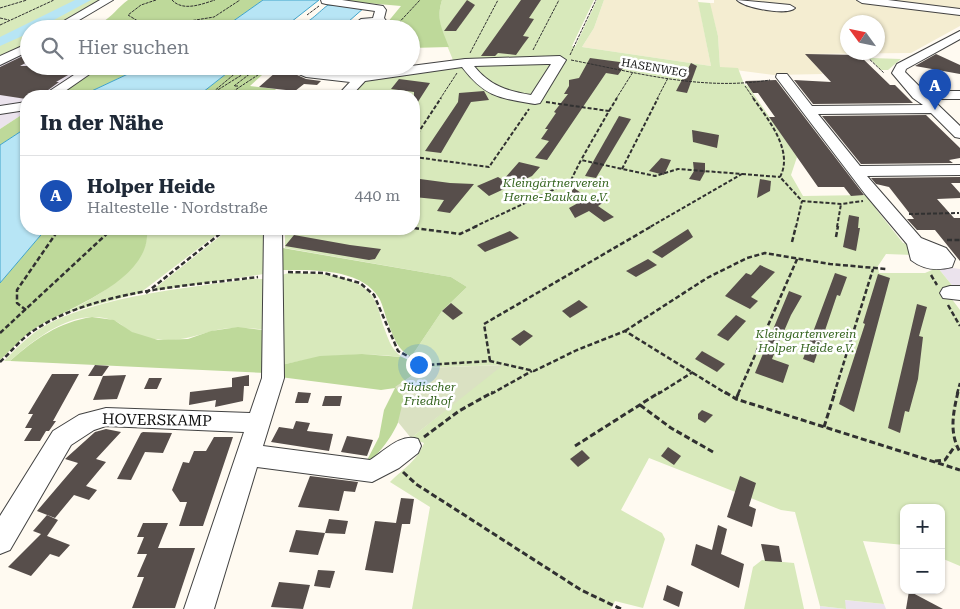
<!DOCTYPE html>
<html lang="de">
<head>
<meta charset="utf-8">
<style>
  :root { --surface:#fff; --page:#f2f2f3; --text:#1f2937; --muted:#747a83; --line:#e0e1e3; --accent:#bc2a41 }
  body { margin:0; font-family:"Roboto Serif",serif; background:var(--page); color:var(--text) }
  .controls { position:absolute; right:15px; bottom:15px; display:grid; overflow:hidden; border-radius:10px; box-shadow:0 1px 4px #0004 }
  .controls button { width:45px; height:45px; display:grid; place-items:center; padding:0; border:0; border-bottom:1px solid var(--line); background:var(--surface); color:var(--text); font:25px sans-serif }
  .compass { position:absolute; left:840px; top:15px; width:45px; height:45px; border-radius:50%; background:var(--surface); box-shadow:0 1px 4px #0004; rotate:303deg }
  .you { position:absolute; left:418px; top:364px; width:18px; height:18px; margin:-12px; border:4px solid #fff; border-radius:50%; background:#1a73e8; box-shadow:0 0 0 8px #1a73e833 }
  .badge { display:grid; place-items:center; width:32px; height:32px; border-radius:50%; background:var(--accent); color:#fff; font-size:16px; font-weight:700 }
  .pin { position:absolute; translate:-50% -41px; filter:drop-shadow(0 1px 2px #0008) }
  .pin::after { content:''; position:absolute; top:26px; width:18px; height:15px; background:inherit; clip-path:polygon(0 0,100% 0,50% 100%) }
  .list { margin:0; padding:0; list-style:none }
  h2 { display:flex; justify-content:space-between; align-items:center; height:65px; margin:0; padding:0 20px; font-size:21px }
  h2 small { font-size:16px; font-weight:400; color:var(--muted) }
  .list li { display:grid; grid-template-columns:32px 1fr auto; gap:15px; align-items:center; box-sizing:border-box; height:80px; padding:0 20px; border-top:1px solid var(--line) }
  .list b { display:block; font-size:19px; white-space:nowrap }
  .list p { margin:0; font-size:16px; white-space:nowrap; color:var(--muted) }
  .list em { font-size:16px; font-style:normal; color:var(--muted) }
  .icon { flex:none; width:28px; height:28px; fill:none; stroke:currentColor; stroke-width:2; stroke-linecap:round; stroke-linejoin:round }
  .map { position:relative; flex:none; width:960px; height:609px; overflow:hidden }
  .search { position:absolute; background:var(--surface); box-shadow:0 1px 4px #0004; left:20px; top:20px; width:400px; height:55px; display:flex; align-items:center; gap:12px; box-sizing:border-box; padding:0 18px; border-radius:28px; color:var(--muted); font-size:19px }
  .panel { position:absolute; background:var(--surface); box-shadow:0 1px 4px #0004; left:20px; top:90px; width:400px; height:145px; border-radius:20px }
  .map>svg:first-child { display:block }
  .industrial { fill:#ebe3ed }
  .farmland { fill:#f4edd1; fill-rule:evenodd }
  .green { fill:#d8e9bb }
  .forest { fill:#bed99a }
  .cemetery { fill:#dae1c2 }
  .water { fill:#b7e5f5; stroke:#3fa3ca }
  .lines { fill:none; stroke-linecap:round; stroke-linejoin:round }
  .river { fill:#b7e5f5; fill-rule:evenodd }
  .building { fill:#574e4b }
  .minor-casing { stroke:#424242; stroke-width:2 }
  .path-far3 { stroke:#313131; stroke-width:1; stroke-dasharray:3 1; stroke-linecap:butt }
  .path-far2 { stroke:#313131; stroke-width:2; stroke-dasharray:4 2; stroke-linecap:butt }
  .path-far1 { stroke:#313131; stroke-width:2.5; stroke-dasharray:5 2.5; stroke-linecap:butt }
  .path { stroke:#313131; stroke-width:3; stroke-dasharray:6 3; stroke-linecap:butt }
  .minor { fill:#fff; fill-rule:evenodd }
  .labels { text-anchor:middle; dominant-baseline:central; stroke-width:5; stroke-linejoin:round; paint-order:stroke }
  .far-street-label { font-size:11px; fill:#0f0f0f; stroke:#fff }
  .park-label { font-size:12px; font-style:italic; fill:#366520; stroke:#fff }
  .near-street-label { font-size:15px; fill:#0f0f0f; stroke:#fff }
</style>
</head>
<body>
<div class="map">
<svg width="960" height="609" viewBox="0 0 960 609">
  <rect width="100%" height="100%" fill="#fffaf1"/>
  <g class="industrial">
    <path d="M22 52 29 53V66H100L52 96H26V112L0 129V64Z"/>
    <path d="M946 267 960 269V289H955L938 268Z"/>
    <path d="M844 600 884 604 886 609H820V606L846 609Z"/>
  </g>
  <g class="farmland">
    <path d="M604 0H698L711 66 582 47 594 28Z"/>
    <path d="M714 0H860L960 12V26L911 53 806 54 823 74 774 75 720 68 718 36 710 6V3H714ZM848 22H878V52H848Z"/>
    <path d="M865 0H960V11Z"/>
  </g>
  <g class="green">
    <path d="M0 0H78L0 38Z"/>
    <path d="M89 0H105L53 29H32Z"/>
    <path d="M442 0H594L572 46 575 47 597 0H604L594 28 582 47 711 66 698 2 710 3 718 36 720 67 738 68 744 84 748 86 797 157 791 175 803 196 866 195 880 204 876 209 903 243 909 244 913 255 886 254 878 266 879 273H925L932 270V267L938 268 955 289 945 290 960 310V566L941 558V508H904V545L863 541 884 604 845 600 846 609 820 606 795 512 781 510 649 458 621 510 662 533 665 539 643 608 615 601 611 609H412L430 507 390 482C404 468 416 462 424 443L411 438 501 365 423 368 411 357 442 311 467 287 451 277 285 248V229H414V96H350L370 74 454 63C446 40 434 25 442 0Z"/>
    <path d="M29 30V43L0 58V45Z"/>
    <path d="M866 55 871 58 901 59 888 70H881Z"/>
    <path d="M147 229H224L140 293 62 314C92 300 151 268 147 229Z"/>
    <path d="M229 229H270V273L159 290 154 289Z"/>
    <path d="M289 273C315 273 355 273 372 296 378 304 380 315 383 325 388 337 390 349 402 357 359 351 319 356 277 366V276Z"/>
    <path d="M251 279H270V331C249 327 229 326 209 332 195 336 183 340 168 340 156 340 142 338 131 332 125 329 121 323 115 321 76 306 37 337 10 361H4C15 350 27 337 41 328 92 297 191 287 251 279Z"/>
    <path d="M762 560 794 563 804 609H744L753 567Z"/>
  </g>
  <g class="forest">
    <path d="M128 0H263L222 29H149L101 23C112 17 118 7 128 0Z"/>
    <path d="M332 0H442C436 19 442 29 449 47L411 48V29H377L383 23H387L401 6Z"/>
    <path d="M100 66H145L81 96H52Z"/>
    <path d="M236 66H272L250 86 276 89 269 96H198Z"/>
    <path d="M341 66H377L370 74 335 75Z"/>
    <path d="M26 112V128L0 145V129Z"/>
    <path d="M46 229H147C152 281 68 307 34 329 22 337 11 350 0 360V283Z"/>
    <path d="M277 247 451 277 467 287 442 311 411 357C397 349 394 338 388 323 385 315 383 305 379 298 361 268 312 270 282 270Z"/>
    <path d="M92 317 114 320 132 332 158 340 188 339 211 331 238 327 270 331 266 373 10 361C35 339 59 322 92 317Z"/>
    <path d="M362 354 402 357 424 367 396 387 404 397C405 421 382 453 364 466L379 437 384 410 395 388 381 390 280 377 277 366 320 356Z"/>
  </g>
  <path class="cemetery" d="M503 365 411 438 398 422 404 397 395 387 423 368Z"/>
  <g class="water">
    <path d="M263 0H319L291 22 290 25C304 30 317 13 328 5L365 7 340 29H222Z"/>
    <path d="M145 66H236L198 96H81Z"/>
    <path d="M26 128V229H46L0 283V145Z"/>
  </g>
  <g class="lines">
    <path class="river" d="M75 0H91L37 29H29V33L0 46V37Z"/>
  </g>
  <g class="building">
    <path d="M467 0 475 5 456 31H444Z"/>
    <path d="M521 0H541L529 18 534 19 523 36 529 37 523 45 516 55 498 53 495 56H481Z"/>
    <path d="M29 53V61L20 66H58L75 71 56 82H59L40 96H26V99L0 95V67Z"/>
    <path d="M805 54 859 55 890 85H895L913 103 813 104 794 80 831 82Z"/>
    <path d="M936 54 960 65V74L915 66Z"/>
    <path d="M590 58 627 63 618 75 606 73 547 160 535 158 549 141 541 139 548 129H545L556 113 554 112 568 94H564L569 86V80L579 78Z"/>
    <path d="M691 63 697 66 687 93 676 91Z"/>
    <path d="M276 72 295 74 306 79 321 81 317 85 304 84 295 91 259 87Z"/>
    <path d="M399 79 430 83 414 108V92L391 89Z"/>
    <path d="M776 80 864 195 851 196 844 187H818L769 117H775L758 93H753L745 81Z"/>
    <path d="M484 91 489 100 471 102 441 153 425 151 458 102 459 93Z"/>
    <path d="M926 115 960 148V158L949 160 953 163 861 164 822 116Z"/>
    <path d="M619 116 631 119 596 178 585 176Z"/>
    <path d="M692 130 719 135 717 148 693 142Z"/>
    <path d="M661 158 671 160 664 175 649 171Z"/>
    <path d="M519 162 540 167 532 176 489 196 477 186 498 177 503 180Z"/>
    <path d="M693 162 705 163V172L700 181 689 179 694 171Z"/>
    <path d="M960 177V183H951L960 193V198L937 199 954 218H960V261L935 230H917L907 219H914L889 187 876 184 871 178Z"/>
    <path d="M420 179 450 183 474 184 450 213 437 211 444 200 414 197V189Z"/>
    <path d="M760 179 771 181 770 191 757 198Z"/>
    <path d="M574 188 588 198 593 196 604 202 598 206 614 217 604 222 589 211 575 218 569 208 578 203 568 196Z"/>
    <path d="M849 215 859 217 858 228H860L856 251 843 247Z"/>
    <path d="M688 229 693 237 662 258 652 252Z"/>
    <path d="M510 231 519 238 485 252 477 245Z"/>
    <path d="M294 235 350 245 381 249 375 259 369 260 285 246Z"/>
    <path d="M648 259 657 265 636 277 626 271Z"/>
    <path d="M760 265 775 272 751 297 758 301 750 309 725 296 746 273 751 275Z"/>
    <path d="M835 273 847 277 840 296 837 295 814 363 803 359Z"/>
    <path d="M878 274 890 278 854 412 839 404 865 324 863 323Z"/>
    <path d="M789 291 802 296 791 315 772 359 789 365 783 383 755 373Z"/>
    <path d="M579 300 588 307 570 318 562 311Z"/>
    <path d="M451 303 463 313 453 320 442 311Z"/>
    <path d="M917 304 927 307 919 336 923 337 918 379 909 412 905 411 900 433 888 428Z"/>
    <path d="M736 315 746 321 728 341 717 335Z"/>
    <path d="M524 330 533 336 520 346 511 339Z"/>
    <path d="M702 351 725 364 717 372 695 359Z"/>
    <path d="M95 365 109 366 102 376H88Z"/>
    <path d="M52 374H79L53 421H56L49 431H46L40 441H24L32 428H25L33 414H28Z"/>
    <path d="M126 375 117 399 93 400 103 376Z"/>
    <path d="M249 375V386H244L243 401 215 407 216 400 189 405 190 392 232 387V378Z"/>
    <path d="M149 378H162L157 389H144Z"/>
    <path d="M298 392 311 393 308 403H295Z"/>
    <path d="M325 396H342L340 406H322Z"/>
    <path d="M702 410 713 415 705 423 698 419V414Z"/>
    <path d="M296 421 310 423 307 431 333 434 329 451 271 442 279 427 293 429Z"/>
    <path d="M106 429 121 432 96 459 106 462 86 486 97 490 89 500 74 495 55 518 37 511 78 463 65 459 95 432Z"/>
    <path d="M143 432 172 433 163 453 145 452 131 480 117 479 141 433Z"/>
    <path d="M347 436 373 440 367 456 341 452Z"/>
    <path d="M214 437H233L203 526H179L187 502H180L172 490 183 462 189 463 194 451H206Z"/>
    <path d="M668 447 681 456 674 465 661 456Z"/>
    <path d="M582 450 590 458 578 467 570 459Z"/>
    <path d="M310 476 358 482 355 492 344 491 339 511 298 507Z"/>
    <path d="M740 476 756 483 749 506 756 509 752 527 727 517Z"/>
    <path d="M401 498 414 499 410 524H402L393 573 365 570 375 521 396 523Z"/>
    <path d="M47 515 58 520 47 536 42 534 70 545 59 557 50 554 31 576 8 567 41 534 33 531Z"/>
    <path d="M329 519 348 521 345 534 325 533Z"/>
    <path d="M143 523H168L158 548H195L175 608H132L144 577H137L147 554H137L144 537H137Z"/>
    <path d="M718 525 727 529 721 554 744 564 739 588 691 565 696 544 712 550Z"/>
    <path d="M296 530 325 533 318 555 289 552Z"/>
    <path d="M761 544 779 546 782 562 765 561Z"/>
    <path d="M318 570 335 571 330 588 314 586Z"/>
    <path d="M279 582 310 585 303 609 271 607Z"/>
    <path d="M667 585 683 592 679 607 663 600Z"/>
    <path d="M909 591 943 609H906Z"/>
  </g>
  <g class="lines">
    <g class="minor-casing">
      <g id="minor">
        <path d="M100 0H113L64 29H50Z"/>
        <path d="M321 0H342L383 6 386 10 384 18 387 22 381 29H370L373 25C364 24 357 29 348 29L361 19 373 18 375 11 326 4 322 3Z"/>
        <path d="M737 0 790 5 795 8C787 16 745 8 737 0Z"/>
        <path d="M857 0H888L960 9V15L862 3Z"/>
        <path d="M960 31V39L906 69 905 72 924 91H960V99H932L960 126V138L955 137 931 113 818 114 860 166 960 165V175L867 176 921 238 946 248 955 259 952 267C937 271 924 270 911 260L907 244 865 194 776 77 777 74H787L812 106 923 105 913 98 892 73 897 64Z"/>
        <path d="M29 43V51L0 65V56Z"/>
        <path d="M560 56 566 60 540 103 535 104C499 98 485 97 462 67L365 81 351 96H337L350 82 306 77 280 66H298L327 73 349 74 465 59ZM547 64H551L531 95C507 91 490 86 474 66Z"/>
        <path d="M68 66H90L94 71 58 96H42L80 71Z"/>
        <path d="M26 102V110L0 114V106Z"/>
        <path d="M264 229H282L284 378 263 446 370 460C385 451 400 433 418 439L421 446 418 453 399 468 372 482 257 467 214 609H184L244 432 106 426 94 430 71 445 10 550 0 554V516L53 431 79 415 106 408 250 413 262 378Z"/>
        <path d="M950 286H960V300L943 298 940 293 943 288Z"/>
      </g>
    </g>
    <g class="path-far3">
      <path d="M156 0 141 5 128 15 141 23 158 26"/>
      <path d="M172 0C183 12 202 4 215 0"/>
      <path d="M0 8 27 0"/>
      <path d="M307 15 319 6"/>
      <path d="M0 18 9 20"/>
      <path d="M0 25 54 0"/>
      <path d="M154 29 165 25 214 17 240 0"/>
      <path d="M393 29 420 0"/>
      <path d="M533 50 559 0"/>
      <path d="M470 53 498 0"/>
      <path d="M864 54 884 73"/>
      <path d="M570 55 596 0"/>
      <path d="M571 60C638 73 702 91 770 80"/>
      <path d="M238 86H234L260 66"/>
      <path d="M745 86 754 99"/>
      <path d="M213 92 244 66"/>
      <path d="M208 96 256 66"/>
      <path d="M226 96 264 71V66"/>
      <path d="M440 99 457 73"/>
      <path d="M616 99 633 72"/>
      <path d="M657 99 668 78"/>
    </g>
    <g class="path-far2">
      <path d="M753 98C768 119 794 151 780 177L802 201 841 204 863 201"/>
      <path d="M546 102 609 111 581 160"/>
      <path d="M609 111 617 98"/>
      <path d="M414 139 441 98"/>
      <path d="M414 157 489 167 529 109"/>
      <path d="M622 169 658 98"/>
      <path d="M742 174 780 177"/>
      <path d="M909 214 959 213"/>
      <path d="M474 227 570 182 581 160 655 176 678 169 742 174 650 227"/>
      <path d="M796 227 802 201"/>
      <path d="M837 227 841 204"/>
    </g>
    <g class="path-far1">
      <path d="M414 228 460 234 477 226"/>
      <path d="M836 237 838 226"/>
      <path d="M947 240H960"/>
      <path d="M792 242 796 226"/>
      <path d="M288 272 324 273 360 283 374 295 398 351 425 365 490 361 534 371 577 350 625 331 727 394"/>
      <path d="M931 275 937 285"/>
      <path d="M146 293 226 229"/>
      <path d="M948 305 960 326"/>
      <path d="M26 310 17 303V290L59 229"/>
      <path d="M625 331 707 278 747 258 765 253 830 264 886 269"/>
      <path d="M0 333 112 229"/>
      <path d="M490 361 484 324 652 226"/>
      <path d="M0 362C11 352 21 339 33 331 94 290 187 286 258 277"/>
      <path d="M491 394 532 371"/>
      <path d="M658 394 693 372"/>
      <path d="M738 394 798 257"/>
      <path d="M834 394 873 269"/>
      <path d="M957 394 960 383"/>
    </g>
    <g class="path">
      <path d="M725 392 736 399 960 470"/>
      <path d="M958 392C953 413 949 433 960 452"/>
      <path d="M736 399 739 392"/>
      <path d="M640 405 671 428 713 452"/>
      <path d="M824 427 835 392"/>
      <path d="M424 437 459 411 493 392"/>
      <path d="M575 446 660 392"/>
      <path d="M935 461 945 460 955 446"/>
      <path d="M403 472 416 484 581 590 621 609"/>
    </g>
    <use href="#minor" class="minor"/>
  </g>
  <g class="labels">
    <g class="far-street-label">
      <text transform="translate(654 68) rotate(10)">HASENWEG</text>
    </g>
    <g class="park-label">
      <text x="556" y="183">Kleingärtnerverein<tspan x="556" dy="14">Herne-Baukau e.V.</tspan></text>
      <text x="806" y="334">Kleingartenverein<tspan x="806" dy="14">Holper Heide e.V.</tspan></text>
      <text x="428" y="387">Jüdischer<tspan x="428" dy="14">Friedhof</tspan></text>
    </g>
    <g class="near-street-label">
      <text transform="translate(157 420) rotate(1)">HOVERSKAMP</text>
    </g>
  </g>
</svg>
<div class="controls">
<button>+</button>
<button>−</button>
</div>
<svg class="compass" viewBox="-18 -18 36 36"><path d="M0-13l5 13h-10z" fill="#e53935"/><path d="M0 13l5-13h-10z" fill="#747a83"/></svg>
<div class="you"></div>
<div class="pin badge" style="left:935px;top:110px;background:#1a4fb4">A</div>
<div class="search"><svg class="icon" aria-label="search" viewBox="0 0 24 24"><circle cx="10" cy="10" r="6"/><path d="M15 15l6 6"/></svg>Hier suchen</div>
<section class="panel">
<h2>In der Nähe<small></small></h2>
<ul class="list">
<li><span class="badge" style="background:#1a4fb4">A</span><div><b>Holper Heide</b><p>Haltestelle · Nordstraße</p></div><em>440 m</em></li>
</ul>
</section>
</div>
</body>
</html>
